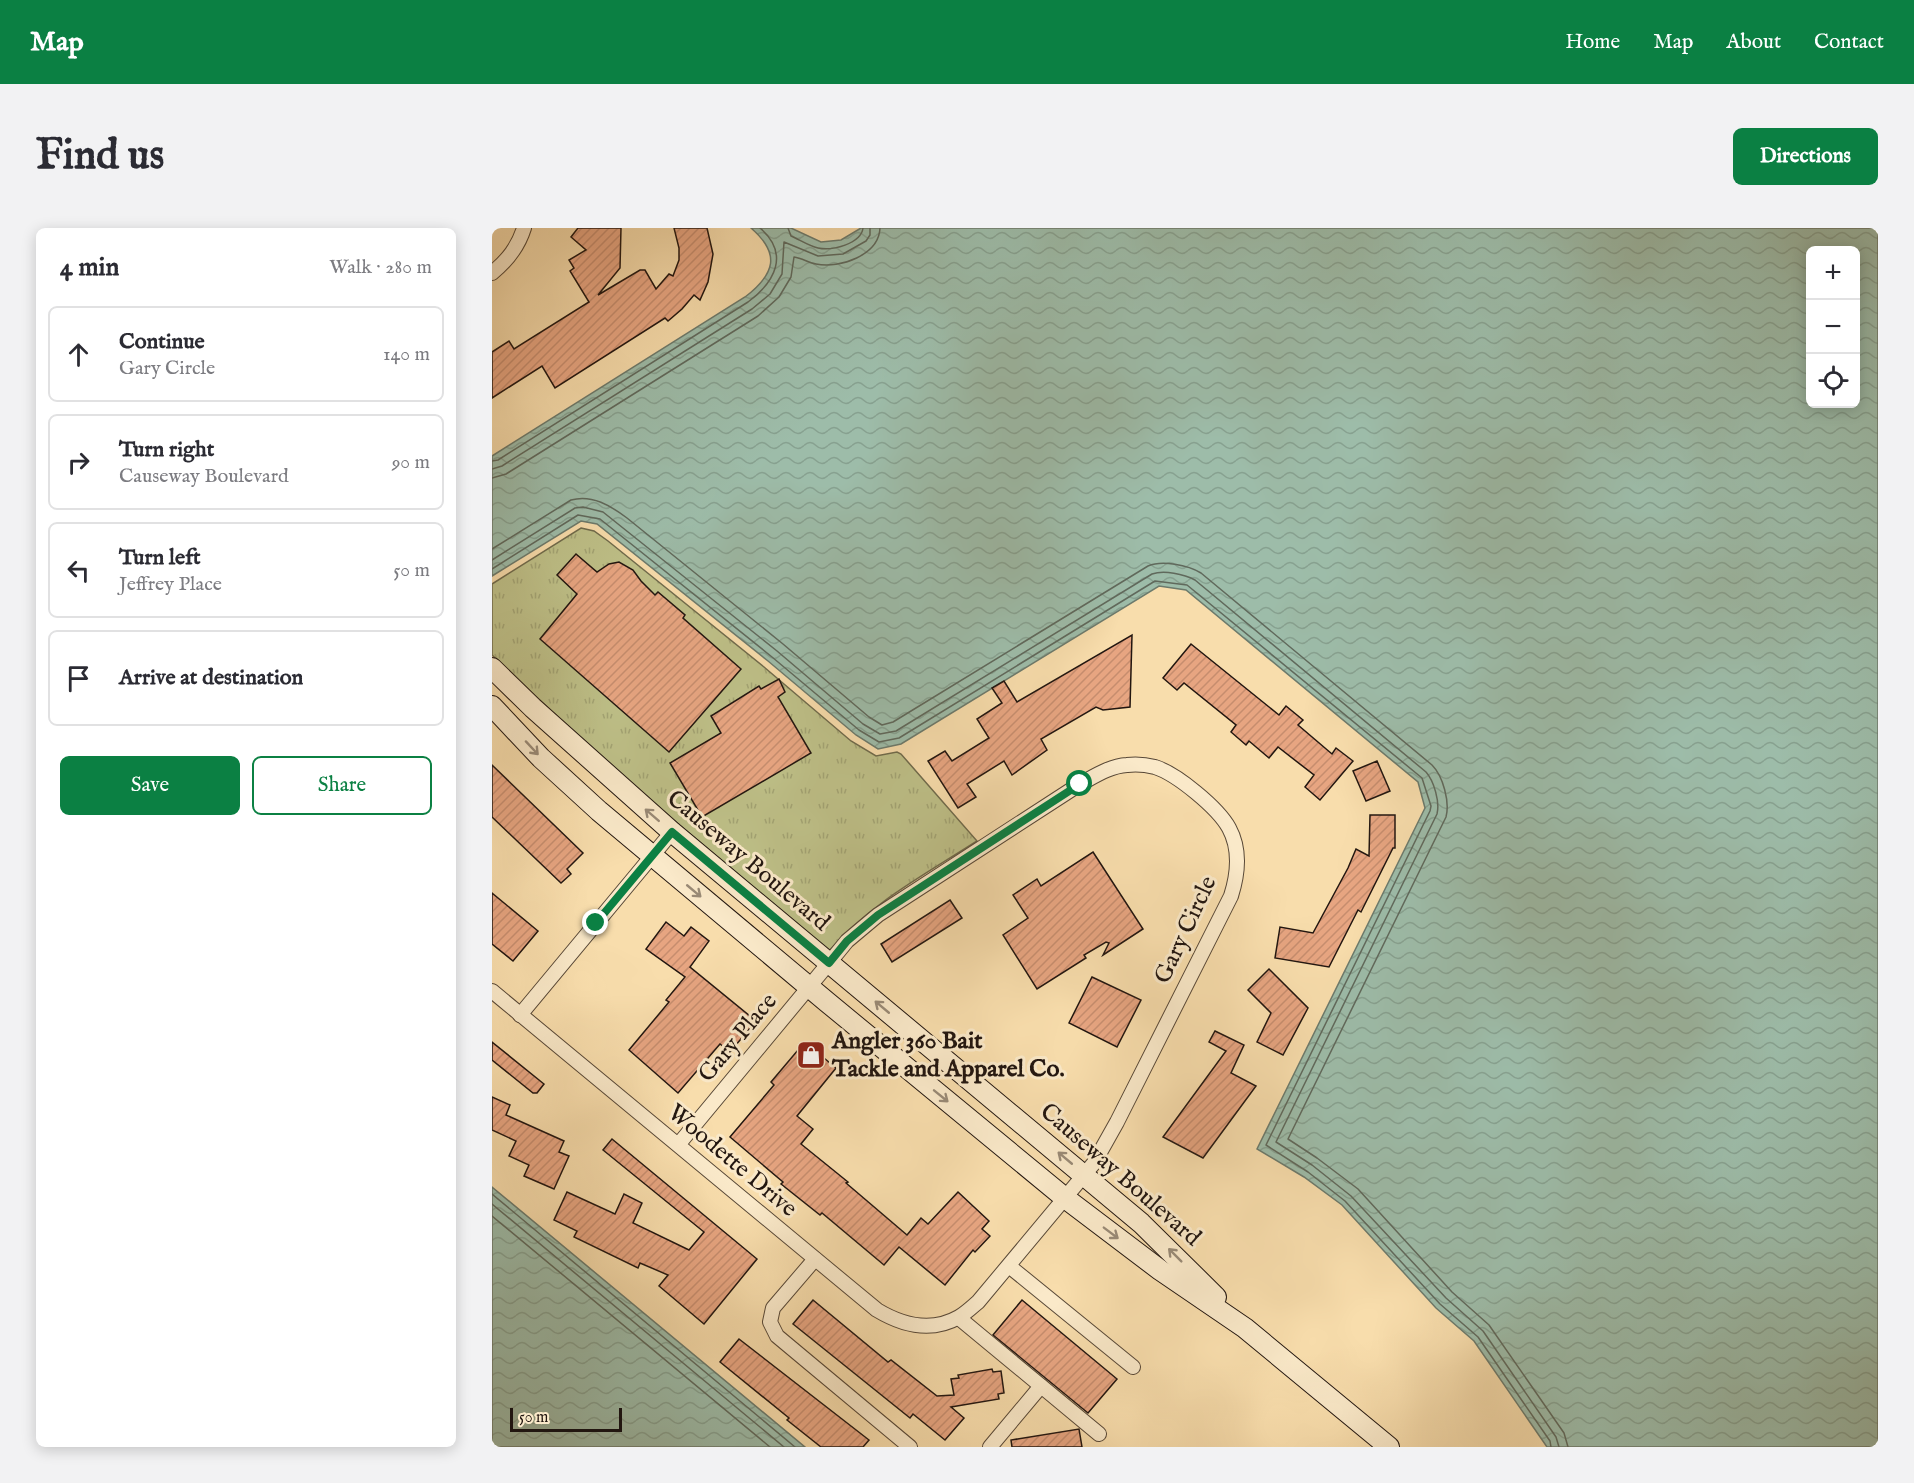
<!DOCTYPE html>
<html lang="en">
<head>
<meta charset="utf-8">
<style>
  :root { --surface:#fff; --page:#f2f2f3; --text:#2b2b33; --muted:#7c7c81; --line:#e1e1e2; --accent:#0b8043 }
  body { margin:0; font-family:"IM FELL English",serif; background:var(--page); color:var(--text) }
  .controls { position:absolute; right:18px; top:18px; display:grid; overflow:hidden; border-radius:9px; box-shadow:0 3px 15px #0003 }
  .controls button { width:54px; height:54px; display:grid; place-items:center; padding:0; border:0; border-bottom:2px solid var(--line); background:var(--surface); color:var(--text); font:30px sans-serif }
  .scale { position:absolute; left:18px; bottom:15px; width:112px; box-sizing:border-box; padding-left:6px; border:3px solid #221610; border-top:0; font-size:16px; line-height:21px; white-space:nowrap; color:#221610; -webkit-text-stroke:4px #fae9c9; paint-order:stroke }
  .stop { position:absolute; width:18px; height:18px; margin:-14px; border:4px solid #0b8043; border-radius:50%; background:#fff }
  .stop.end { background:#0b8043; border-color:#fff; box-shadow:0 2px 6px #0008 }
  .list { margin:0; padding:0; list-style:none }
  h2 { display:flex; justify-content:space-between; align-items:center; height:78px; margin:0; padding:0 24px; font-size:26px }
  h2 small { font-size:20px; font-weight:400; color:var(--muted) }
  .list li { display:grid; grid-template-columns:39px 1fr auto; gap:18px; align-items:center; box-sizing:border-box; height:96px; margin:0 12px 12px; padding:0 12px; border:2px solid var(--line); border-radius:9px }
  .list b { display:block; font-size:22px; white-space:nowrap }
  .list p { margin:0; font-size:20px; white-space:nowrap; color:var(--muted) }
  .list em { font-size:20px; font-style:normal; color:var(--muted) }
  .actions { display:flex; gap:12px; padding:18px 24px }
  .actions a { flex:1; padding:14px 0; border:2px solid var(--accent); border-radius:9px; text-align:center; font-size:21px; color:var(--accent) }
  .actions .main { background:var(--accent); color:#fff }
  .icon { flex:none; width:33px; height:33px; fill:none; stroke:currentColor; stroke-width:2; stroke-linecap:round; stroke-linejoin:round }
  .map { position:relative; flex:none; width:1386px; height:1219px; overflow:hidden; border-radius:9px }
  header { display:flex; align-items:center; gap:36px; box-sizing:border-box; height:84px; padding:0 30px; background:var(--accent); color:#fff }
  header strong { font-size:28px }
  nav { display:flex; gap:33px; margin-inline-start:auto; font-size:21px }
  .intro { display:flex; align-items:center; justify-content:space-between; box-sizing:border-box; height:144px; padding:0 36px }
  h1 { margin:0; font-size:42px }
  .button { padding:15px 27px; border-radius:9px; background:var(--accent); color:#fff; font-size:21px; font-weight:700 }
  main { display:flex; gap:36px; padding:0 36px }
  aside { flex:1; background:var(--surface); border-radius:9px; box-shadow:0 3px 15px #0003 }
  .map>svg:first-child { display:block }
  .grass { fill:url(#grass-tufts); stroke:#706b4c; stroke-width:1.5 }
  .water { fill:url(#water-waves); stroke:#6c7a6c; stroke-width:1.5; fill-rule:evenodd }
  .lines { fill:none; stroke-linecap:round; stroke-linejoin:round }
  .shore { stroke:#60695c; stroke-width:1.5 }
  .building { fill:url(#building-hatch); stroke:#221610; stroke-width:1.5 }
  .street-casing { stroke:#584837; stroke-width:16 }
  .secondary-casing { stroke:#221610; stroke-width:22 }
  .street { stroke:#fae9c9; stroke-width:14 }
  .secondary { stroke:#fae9c9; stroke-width:20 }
  .oneway { stroke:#998a76 }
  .route { stroke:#0b8043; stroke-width:8 }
  .labels { text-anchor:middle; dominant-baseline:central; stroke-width:6; stroke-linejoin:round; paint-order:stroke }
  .street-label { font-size:24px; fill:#221610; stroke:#fae9c9 }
  .poi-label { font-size:24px; font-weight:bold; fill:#221610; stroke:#fae9c9; text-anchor:start }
</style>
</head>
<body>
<header>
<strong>Map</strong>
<nav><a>Home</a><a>Map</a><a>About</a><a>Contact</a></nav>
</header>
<div class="intro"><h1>Find us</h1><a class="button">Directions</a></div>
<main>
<aside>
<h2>4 min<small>Walk · 280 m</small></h2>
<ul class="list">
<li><svg class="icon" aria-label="ahead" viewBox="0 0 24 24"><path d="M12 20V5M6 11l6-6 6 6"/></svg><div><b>Continue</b><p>Gary Circle</p></div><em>140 m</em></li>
<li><svg class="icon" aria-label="right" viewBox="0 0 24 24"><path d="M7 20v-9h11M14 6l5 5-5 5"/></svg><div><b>Turn right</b><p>Causeway Boulevard</p></div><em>90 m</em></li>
<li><svg class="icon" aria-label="left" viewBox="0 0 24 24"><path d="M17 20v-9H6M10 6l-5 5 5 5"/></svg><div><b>Turn left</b><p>Jeffrey Place</p></div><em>50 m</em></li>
<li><svg class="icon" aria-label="arrive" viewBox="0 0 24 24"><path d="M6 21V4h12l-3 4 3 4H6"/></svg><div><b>Arrive at destination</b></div></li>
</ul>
<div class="actions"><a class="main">Save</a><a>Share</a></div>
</aside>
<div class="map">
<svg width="1386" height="1219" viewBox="0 0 1386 1219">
  <defs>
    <pattern id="grass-tufts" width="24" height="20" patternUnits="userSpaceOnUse" patternTransform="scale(1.5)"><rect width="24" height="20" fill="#bec088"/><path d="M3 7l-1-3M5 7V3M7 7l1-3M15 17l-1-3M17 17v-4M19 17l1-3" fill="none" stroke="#a3a474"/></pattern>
    <pattern id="water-waves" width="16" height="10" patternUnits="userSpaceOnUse" patternTransform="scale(1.5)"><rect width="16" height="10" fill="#9dbca9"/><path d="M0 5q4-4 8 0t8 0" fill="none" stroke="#87a190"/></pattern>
    <pattern id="building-hatch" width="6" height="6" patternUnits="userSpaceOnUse" patternTransform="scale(1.5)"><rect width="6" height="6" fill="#e7a581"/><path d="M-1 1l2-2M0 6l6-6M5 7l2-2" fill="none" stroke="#c68d6e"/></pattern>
  </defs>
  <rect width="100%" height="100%" fill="#f8ddac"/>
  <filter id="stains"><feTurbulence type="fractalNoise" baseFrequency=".00333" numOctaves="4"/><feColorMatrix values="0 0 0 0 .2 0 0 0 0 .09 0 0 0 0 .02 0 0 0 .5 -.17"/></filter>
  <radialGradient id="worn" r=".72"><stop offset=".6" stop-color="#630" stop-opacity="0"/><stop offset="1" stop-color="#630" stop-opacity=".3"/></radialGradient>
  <path class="grass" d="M89 300 102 303 116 313 272 439 359 513 384 528 405 524 409 526 485 613C434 646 377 676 337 723L121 541 0 427V356Z"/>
  <g class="water">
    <path d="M259 0H299L329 14 349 12 369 0H1386V1219H1055L982 1113 944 1080 850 977 812 949 765 921 933 580 926 554 694 362 667 358 409 516 386 521 364 507 276 433 105 296 89 293 0 348V228L253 69C283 46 289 26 259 0ZM1364 22V176H1318V22Z"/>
    <path d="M0 959 313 1219H0Z"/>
  </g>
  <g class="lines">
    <g class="shore">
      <path d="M296 0 299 8C308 12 317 18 326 20 340 23 369 16 371 0"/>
      <path d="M0 233 6 232 256 74C283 54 298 26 268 0"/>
      <path d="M0 241 10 238 260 81 278 66 290 46 292 14 326 28 351 26 374 13 378 7V0"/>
      <path d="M0 250 14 246 266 88 287 69 299 49 302 29C310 30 317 35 324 36 348 41 387 27 388 0"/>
      <path d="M0 321 79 272C100 266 119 278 135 290L291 416 377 489 390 497 401 494 656 338C670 332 696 337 709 345L940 537C951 548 958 574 954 589L796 911 825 930 866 961 960 1064 997 1097 1072 1205 1076 1219"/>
      <path d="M0 332 83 280 91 279 111 284 285 423 371 496 388 506 404 503 660 346C672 342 692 346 703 352L934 544C942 553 948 574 945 586L784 914 820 937 859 968 954 1070 991 1103 1064 1209 1067 1219"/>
      <path d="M0 341 86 287 108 291 280 429 367 502 387 514 407 510 663 353 695 357 930 550 939 578 938 583 774 917 816 944 853 973 948 1076 986 1109 1058 1213 1059 1219"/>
      <path d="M0 966 303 1219"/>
      <path d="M0 976 292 1219"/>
      <path d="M0 988 278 1219"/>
    </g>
  </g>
  <g class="building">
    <path d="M86 0H129L128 40 106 67 148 42H153L164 61 177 46 181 48 187 32V20L182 0H215L221 26 216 54 208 72 202 67 190 81 176 93 173 90 63 160 50 138 0 170V124L17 113 22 121 97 74 78 43 82 40 77 32 94 22 79 9Z"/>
    <path d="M84 326 105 344 117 336 127 334 141 342 149 353 163 367 166 364 193 387 191 390 249 441 177 524 48 411 85 366 65 347Z"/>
    <path d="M640 407 638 479 611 482 604 479 549 511 555 522 520 547 512 533 475 556 484 569 466 580 436 533 453 523 460 533 497 510 485 491 510 475 500 460 512 453 525 474Z"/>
    <path d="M699 416 787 487 794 478 811 492 806 497 840 526 844 520 861 533 828 572 813 559 822 547 786 519 777 530 757 513 754 517 739 504 744 497 692 455 685 462 671 450Z"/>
    <path d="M287 451 293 464 286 469 319 525 210 589 178 535 229 505 219 488 267 458 269 461Z"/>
    <path d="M885 533 898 563 874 573 861 543Z"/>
    <path d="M0 537 91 625 75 641 79 646 69 655 0 589Z"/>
    <path d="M878 587H903V620H901L869 684 866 682 837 739 783 730 788 699 821 705 856 640 864 621 877 628Z"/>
    <path d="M601 624 651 701 611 727 617 715 614 714 592 727 594 730 545 761 511 707 536 690 521 667 545 651 549 658Z"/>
    <path d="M0 665 46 703 21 733 0 716Z"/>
    <path d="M458 672 470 690 400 734 389 716Z"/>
    <path d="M174 694 192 708 199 699 217 713 198 739 264 793 238 824 228 816 186 865 137 822 177 774 174 772 193 749 154 721Z"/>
    <path d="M777 741 816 780 791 827 765 814 779 785 756 762Z"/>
    <path d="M600 749 649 772 625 819 577 795Z"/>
    <path d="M723 803 752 817 739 845 764 858 711 930 671 909 734 823 717 814Z"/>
    <path d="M0 814 52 856 45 865H41L0 832Z"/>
    <path d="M320 820 344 840 305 888 321 901 309 916 356 954 354 955 415 1007 429 990 436 996 466 964 497 993 490 1001 498 1008 483 1024 481 1022 453 1057 407 1019 392 1037 330 985 328 987 289 956 291 954 238 909 282 857 279 854 306 822 313 828Z"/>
    <path d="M0 869 18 877 14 887 72 913 67 924 77 928 62 961 32 948 37 937 17 928 24 913 0 902Z"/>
    <path d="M120 911 265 1031 212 1096 167 1058 176 1047 148 1035 146 1040 82 1009 85 1003 62 992 75 964 123 986 132 966 150 975 141 995 197 1022 212 1004 111 922Z"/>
    <path d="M321 1072 396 1134 399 1132 445 1168 462 1167 459 1151 467 1150 466 1147 500 1141 501 1144 509 1143 512 1165 506 1166 507 1171 459 1179 472 1190 453 1212 421 1186 418 1190 301 1096Z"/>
    <path d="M530 1072 625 1151 596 1185 501 1107Z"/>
    <path d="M247 1111 377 1212 371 1219H329L295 1192 297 1190 228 1134Z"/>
    <path d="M587 1201 590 1219H520L519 1212Z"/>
  </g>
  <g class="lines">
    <g class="street-casing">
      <g id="street">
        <path d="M0 45C16 32 26 19 32 0"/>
        <path d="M0 763 385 1082C410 1097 439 1105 467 1089 474 1085 480 1079 486 1074L602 935 625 894 739 668C746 646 749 622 737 600 726 580 685 546 663 539 655 537 643 536 635 537 618 538 603 548 588 556L386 687 355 713 346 724 186 917"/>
        <path d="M28 787 180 604"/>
        <path d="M323 1031 281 1080 278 1094 285 1108 418 1219"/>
        <path d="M517 1038 641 1139"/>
        <path d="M467 1090 607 1206"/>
        <path d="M498 1219 549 1158"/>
      </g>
    </g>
    <g class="secondary-casing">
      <g id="secondary">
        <path d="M0 440 41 480 180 604 649 995 724 1069"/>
        <path d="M0 478 49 530 107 583 335 774 573 970 668 1042 753 1100 897 1219"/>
      </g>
    </g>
    <use href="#street" class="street"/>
    <use href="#secondary" class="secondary"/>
  </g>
  <defs><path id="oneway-shaft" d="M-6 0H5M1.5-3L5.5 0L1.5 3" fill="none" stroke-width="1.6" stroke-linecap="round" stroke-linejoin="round" transform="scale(1.5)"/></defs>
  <g class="oneway">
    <use href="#oneway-shaft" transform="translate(40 520) rotate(47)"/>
    <use href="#oneway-shaft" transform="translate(160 587) rotate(-139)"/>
    <use href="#oneway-shaft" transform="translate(202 663) rotate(40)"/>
    <use href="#oneway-shaft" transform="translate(390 779) rotate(-140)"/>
    <use href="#oneway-shaft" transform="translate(449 868) rotate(39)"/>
    <use href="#oneway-shaft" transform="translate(573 930) rotate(-140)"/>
    <use href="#oneway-shaft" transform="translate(619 1005) rotate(37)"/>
    <use href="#oneway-shaft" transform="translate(683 1027) rotate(-135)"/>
  </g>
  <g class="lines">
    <path class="route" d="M104 695 180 604 337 735 355 713 386 687 588 556"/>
  </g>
  <defs>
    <g id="shop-square" transform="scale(1.5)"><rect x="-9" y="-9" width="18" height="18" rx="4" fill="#8f2418" stroke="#fae9c9"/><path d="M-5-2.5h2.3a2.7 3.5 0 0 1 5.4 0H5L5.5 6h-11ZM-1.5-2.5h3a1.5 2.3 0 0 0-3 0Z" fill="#fff"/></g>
  </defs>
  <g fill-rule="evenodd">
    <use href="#shop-square" x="319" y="827"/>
  </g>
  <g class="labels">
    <g class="street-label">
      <text transform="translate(256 633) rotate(40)">Causeway Boulevard</text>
      <text transform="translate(694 702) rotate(-65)">Gary Circle</text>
      <text transform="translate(246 810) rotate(-50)">Gary Place</text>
      <text transform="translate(240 933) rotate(40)">Woodette Drive</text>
      <text transform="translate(628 947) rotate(41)">Causeway Boulevard</text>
    </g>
    <g class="poi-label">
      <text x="340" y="813">Angler 360 Bait<tspan x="340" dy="28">Tackle and Apparel Co.</tspan></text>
    </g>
  </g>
  <rect width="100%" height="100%" filter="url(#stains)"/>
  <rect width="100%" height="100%" fill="url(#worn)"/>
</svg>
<div class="controls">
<button>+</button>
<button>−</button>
<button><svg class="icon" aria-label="locate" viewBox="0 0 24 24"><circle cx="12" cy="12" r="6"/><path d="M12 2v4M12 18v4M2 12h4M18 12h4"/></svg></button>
</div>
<div class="scale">50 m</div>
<div class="stop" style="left:588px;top:556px"></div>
<div class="stop end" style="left:104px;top:695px"></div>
</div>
</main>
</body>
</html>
